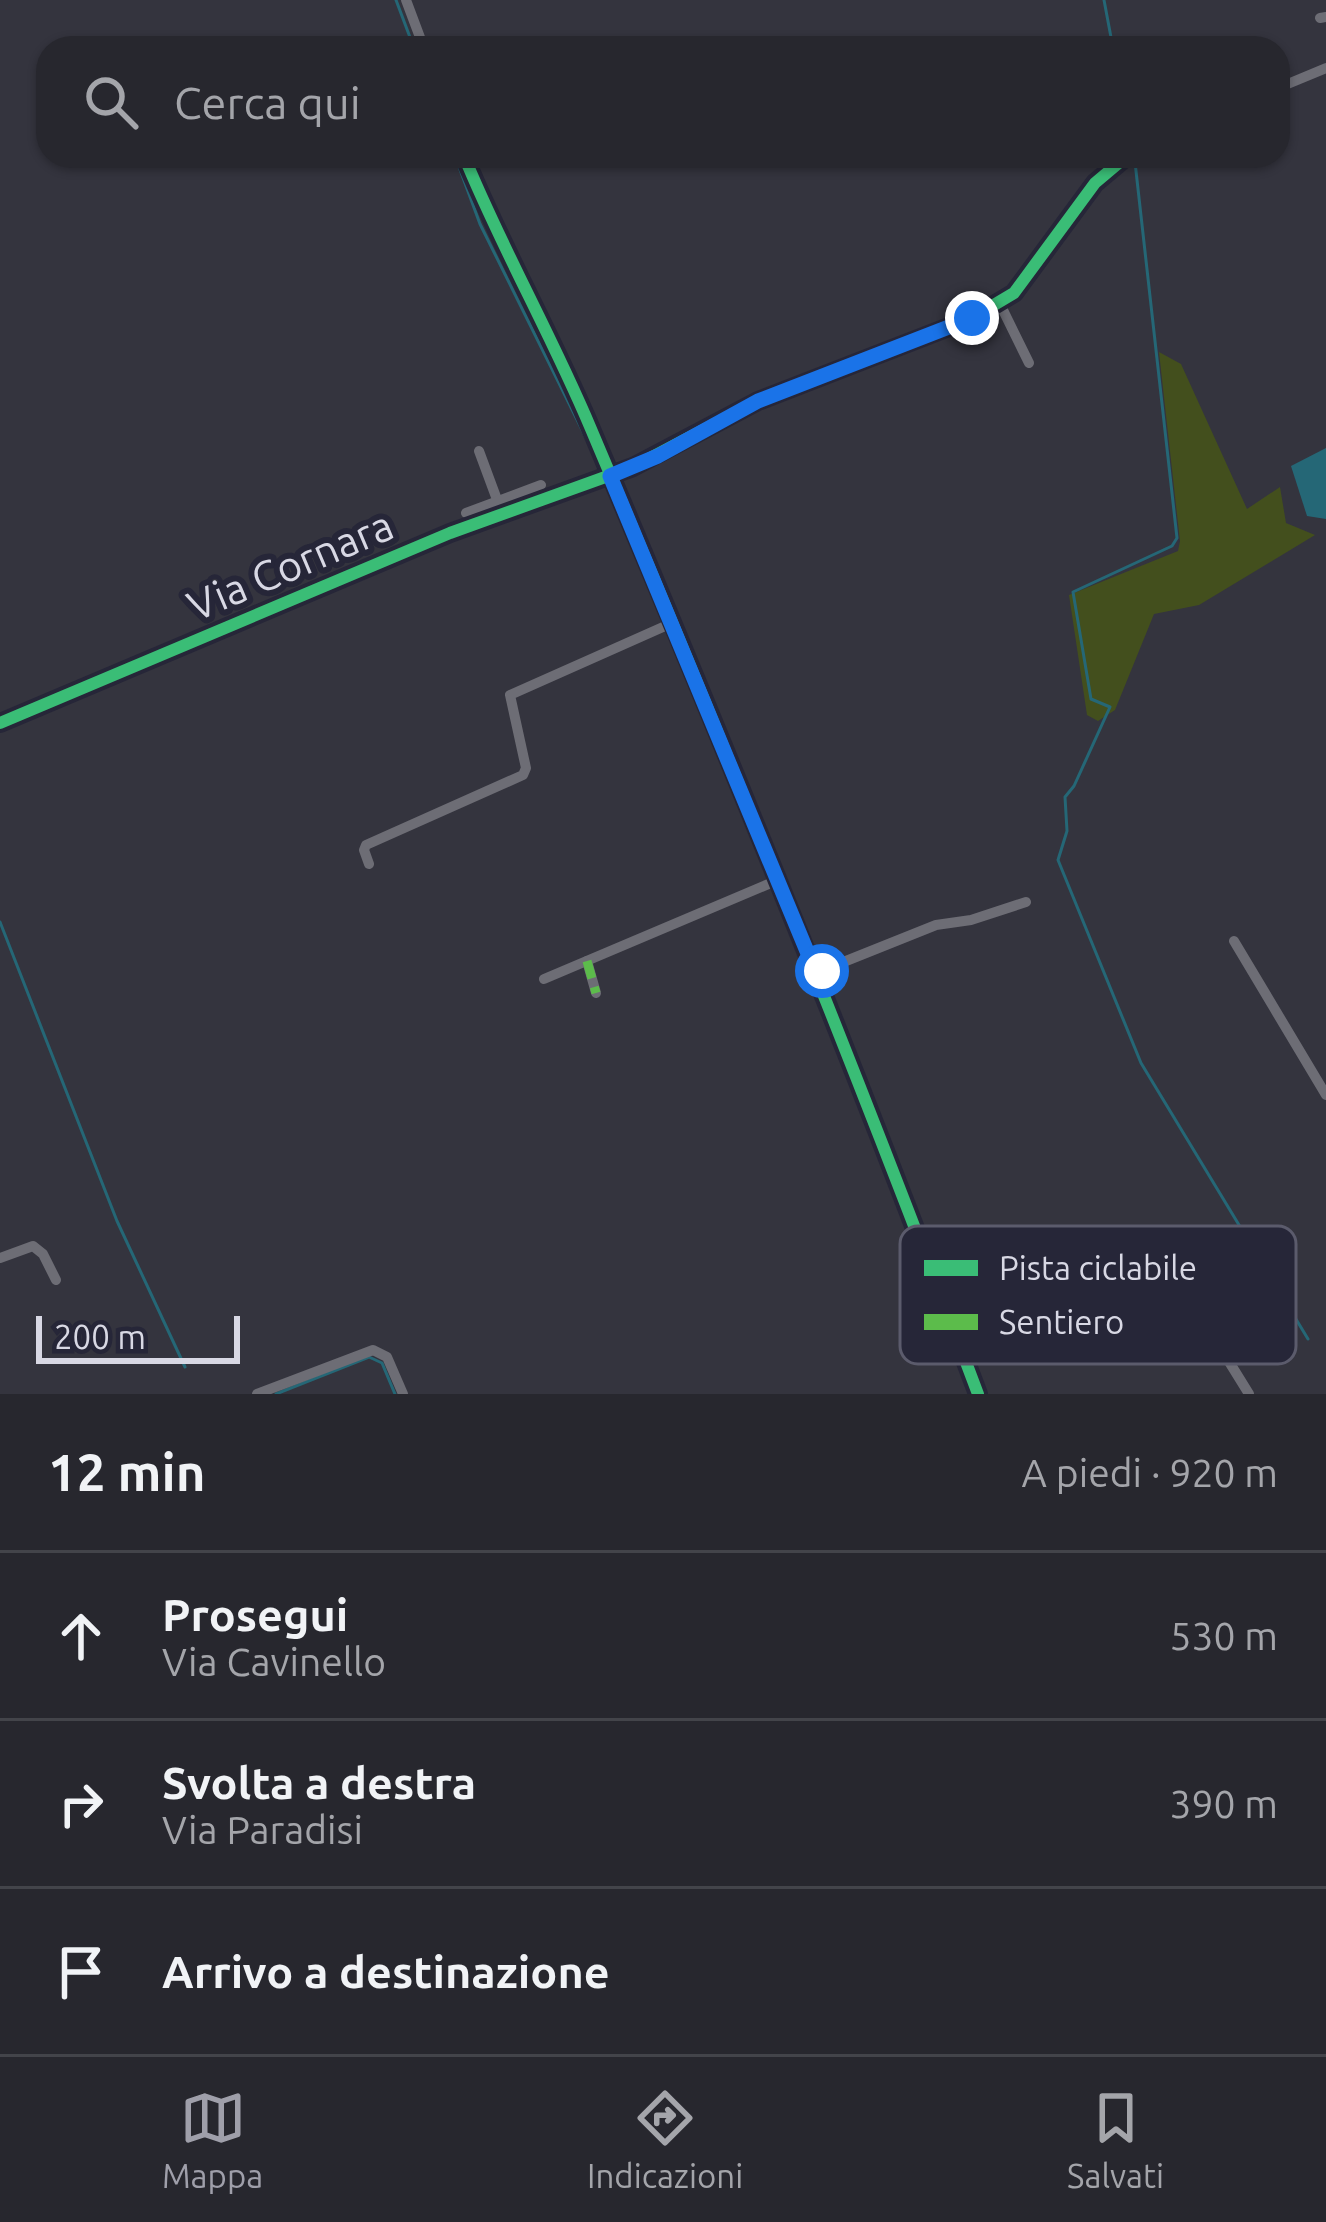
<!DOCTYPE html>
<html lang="it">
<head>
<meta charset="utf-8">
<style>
  :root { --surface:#27272e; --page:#2f2f36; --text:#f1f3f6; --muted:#a4a5aa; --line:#43444a; --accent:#9f9faa }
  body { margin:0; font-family:Ubuntu,sans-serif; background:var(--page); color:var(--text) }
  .scale { position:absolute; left:36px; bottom:30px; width:204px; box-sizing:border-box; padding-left:12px; border:6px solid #d8d8e4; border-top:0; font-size:33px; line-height:42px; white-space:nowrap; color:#d8d8e4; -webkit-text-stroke:9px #262638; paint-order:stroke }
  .stop { position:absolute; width:36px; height:36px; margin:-27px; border:9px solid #1a73e8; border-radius:50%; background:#fff }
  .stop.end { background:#1a73e8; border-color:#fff; box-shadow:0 3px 12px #0008 }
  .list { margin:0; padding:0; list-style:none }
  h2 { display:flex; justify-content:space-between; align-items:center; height:156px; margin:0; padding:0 48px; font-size:51px }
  h2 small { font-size:39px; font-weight:400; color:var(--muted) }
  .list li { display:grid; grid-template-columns:78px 1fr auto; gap:36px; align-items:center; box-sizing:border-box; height:168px; padding:0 48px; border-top:3px solid var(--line) }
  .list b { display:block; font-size:45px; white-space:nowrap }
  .list p { margin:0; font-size:39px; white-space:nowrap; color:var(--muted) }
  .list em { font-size:39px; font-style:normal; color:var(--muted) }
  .icon { flex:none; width:66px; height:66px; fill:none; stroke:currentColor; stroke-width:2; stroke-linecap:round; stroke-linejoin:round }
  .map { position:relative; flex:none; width:1326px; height:1394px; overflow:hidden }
  .search { position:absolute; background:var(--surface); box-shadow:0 3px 9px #0004; left:36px; right:36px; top:36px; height:132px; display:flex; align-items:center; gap:30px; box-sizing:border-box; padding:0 42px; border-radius:36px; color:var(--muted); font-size:45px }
  .sheet { height:660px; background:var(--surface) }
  nav { display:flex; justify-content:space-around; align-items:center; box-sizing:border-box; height:168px; border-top:3px solid var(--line); background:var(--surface); font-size:33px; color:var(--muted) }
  nav a { display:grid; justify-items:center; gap:6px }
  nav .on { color:var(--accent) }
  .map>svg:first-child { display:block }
  .green { fill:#434f1d }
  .water { fill:#256776 }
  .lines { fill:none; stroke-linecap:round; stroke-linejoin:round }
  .stream { stroke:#256776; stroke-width:3 }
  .minor { stroke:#6d6d75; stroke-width:10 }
  .quiet { stroke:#5cbc4b; stroke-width:9; stroke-dasharray:18 9; stroke-linecap:butt }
  .cycleway-casing { stroke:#262638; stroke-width:20 }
  .cycleway { stroke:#3abd76; stroke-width:12 }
  .route { stroke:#1a73e8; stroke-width:15 }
  .labels { text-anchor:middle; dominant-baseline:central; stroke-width:12; stroke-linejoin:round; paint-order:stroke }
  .street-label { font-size:42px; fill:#d8d8e4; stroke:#262638 }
  .key { fill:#262638; stroke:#5b5b6c; stroke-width:3 }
  .key-label { font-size:33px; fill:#d8d8e4 }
</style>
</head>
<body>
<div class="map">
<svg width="1326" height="1394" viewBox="0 0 1326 1394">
  <rect width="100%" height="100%" fill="#34343e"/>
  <path class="green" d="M1159 352 1181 364 1247 509 1280 487 1286 523 1315 535 1199 605 1154 614 1115 710 1098 721 1087 715 1069 595 1178 551 1180 541Z"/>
  <path class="water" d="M1326 448V519L1307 516 1291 466Z"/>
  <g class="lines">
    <g class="stream">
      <path d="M396 0 414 48"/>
      <path d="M1104 0 1113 48"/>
      <path d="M455 156 480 224 603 472"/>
      <path d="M1135 162 1177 538 1172 546 1073 592 1091 699 1110 707 1074 786 1065 797 1067 831 1058 860 1141 1063 1308 1339"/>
      <path d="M607 482 665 622"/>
      <path d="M669 631 770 877"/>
      <path d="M774 886 789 921"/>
      <path d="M0 922 117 1221 185 1367"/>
      <path d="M934 1293 971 1393"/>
      <path d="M276 1394 369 1357 382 1363 395 1394"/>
    </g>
    <g class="minor">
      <path d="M406 0 424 48"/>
      <path d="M1320 18 1326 17"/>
      <path d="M1278 88 1326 68"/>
      <path d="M464 156C502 249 552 336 591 429 726 748 856 1069 978 1394"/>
      <path d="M1000 304 1029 363"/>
      <path d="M479 451 499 505"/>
      <path d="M466 513 541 485"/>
      <path d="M0 723 450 533 633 467 758 401 972 318 1014 293 1095 183 1127 156"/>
      <path d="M369 864 364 850 366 845 523 775 526 768 510 695 672 623"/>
      <path d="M1234 941 1326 1095"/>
      <path d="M587 961 596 993"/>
      <path d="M816 973 936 925 971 920 1026 902"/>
      <path d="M544 979 778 880"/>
      <path d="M0 1258 33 1246 43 1254 56 1280"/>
      <path d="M1228 1360 1249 1394"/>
      <path d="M257 1394 373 1350 387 1357 403 1394"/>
    </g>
    <path class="quiet" d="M587 961 596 993"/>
    <g class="cycleway-casing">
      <g id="cycleway">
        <path d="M464 156C502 249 552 336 591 429 726 748 856 1069 978 1394"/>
        <path d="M0 723 450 533 633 467 758 401 972 318 1014 293 1095 183 1127 156"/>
      </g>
    </g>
    <use href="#cycleway" class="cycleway"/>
  </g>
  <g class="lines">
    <path class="route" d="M822 971 816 973 610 476 658 456 758 401 972 318"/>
  </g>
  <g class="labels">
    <g class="street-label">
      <text transform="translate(290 565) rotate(-23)">Via Cornara</text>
    </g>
  </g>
  <rect x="900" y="1226" width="396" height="138" rx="18" class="key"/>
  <rect x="924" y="1260" width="54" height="16" fill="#3abd76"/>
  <rect x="924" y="1314" width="54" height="16" fill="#5cbc4b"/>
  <g class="key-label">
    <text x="999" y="1280">Pista ciclabile</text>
    <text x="999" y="1334">Sentiero</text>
  </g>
</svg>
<div class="scale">200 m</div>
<div class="stop" style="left:822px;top:971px"></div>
<div class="stop end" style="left:972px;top:318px"></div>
<div class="search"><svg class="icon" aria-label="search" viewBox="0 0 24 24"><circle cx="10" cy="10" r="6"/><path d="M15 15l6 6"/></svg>Cerca qui</div>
</div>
<section class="sheet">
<h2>12 min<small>A piedi · 920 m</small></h2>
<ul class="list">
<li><svg class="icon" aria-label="ahead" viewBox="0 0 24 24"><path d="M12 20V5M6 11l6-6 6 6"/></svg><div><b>Prosegui</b><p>Via Cavinello</p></div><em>530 m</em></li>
<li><svg class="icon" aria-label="right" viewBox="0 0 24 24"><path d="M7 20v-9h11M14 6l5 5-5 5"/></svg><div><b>Svolta a destra</b><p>Via Paradisi</p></div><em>390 m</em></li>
<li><svg class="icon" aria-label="arrive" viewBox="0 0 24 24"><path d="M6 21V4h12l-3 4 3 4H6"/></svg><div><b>Arrivo a destinazione</b></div></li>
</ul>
</section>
<nav>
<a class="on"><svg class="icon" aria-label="map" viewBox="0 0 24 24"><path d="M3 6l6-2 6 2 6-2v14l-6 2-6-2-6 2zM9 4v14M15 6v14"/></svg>Mappa</a>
<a><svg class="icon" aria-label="directions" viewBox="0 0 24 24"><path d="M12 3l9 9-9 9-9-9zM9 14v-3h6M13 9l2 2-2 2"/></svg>Indicazioni</a>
<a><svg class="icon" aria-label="saved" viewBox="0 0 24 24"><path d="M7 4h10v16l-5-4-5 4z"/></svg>Salvati</a>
</nav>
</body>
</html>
